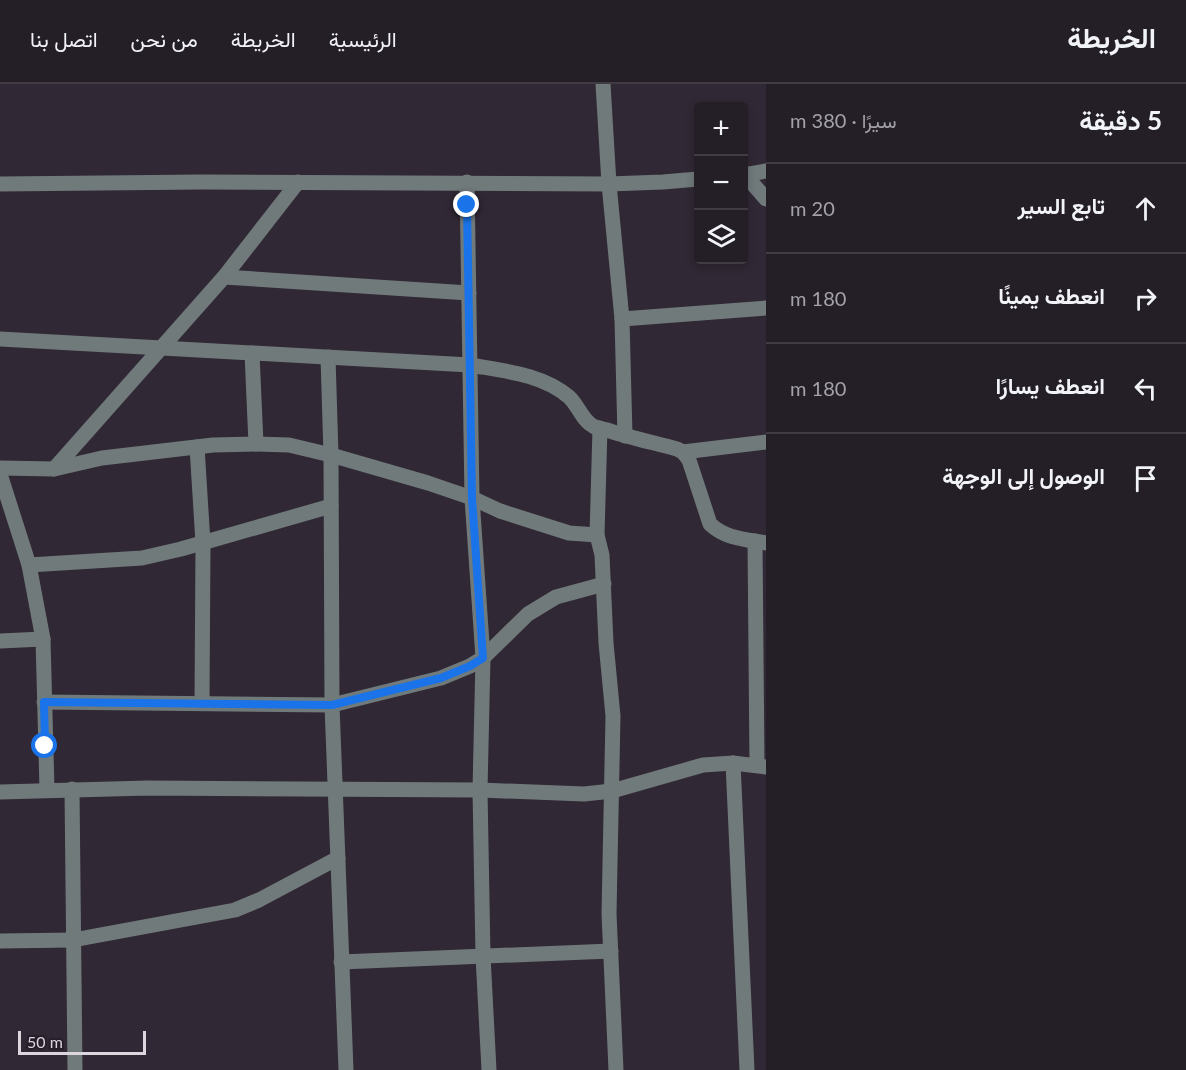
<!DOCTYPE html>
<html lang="ar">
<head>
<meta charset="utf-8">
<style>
  :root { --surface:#241e27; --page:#2c272f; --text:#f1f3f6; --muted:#a3a2a7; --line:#413c44 }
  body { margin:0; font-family:Lato,Vazirmatn,sans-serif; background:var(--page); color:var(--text); direction:rtl }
  .controls { position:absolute; right:18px; top:18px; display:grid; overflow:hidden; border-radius:6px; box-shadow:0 3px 9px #0003 }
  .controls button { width:54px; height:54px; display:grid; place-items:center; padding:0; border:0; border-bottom:2px solid var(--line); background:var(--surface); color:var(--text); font:30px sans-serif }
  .scale { position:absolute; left:18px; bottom:15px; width:128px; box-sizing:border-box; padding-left:6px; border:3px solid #dcd7de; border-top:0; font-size:16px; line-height:21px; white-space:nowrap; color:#dcd7de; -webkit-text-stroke:4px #261f2a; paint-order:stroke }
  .stop { position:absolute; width:18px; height:18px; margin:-14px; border:4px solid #1a73e8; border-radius:50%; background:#fff }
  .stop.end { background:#1a73e8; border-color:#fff; box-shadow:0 2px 6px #0008 }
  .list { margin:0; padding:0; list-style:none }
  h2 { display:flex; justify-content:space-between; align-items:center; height:78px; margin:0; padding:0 24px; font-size:26px }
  h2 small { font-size:20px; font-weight:400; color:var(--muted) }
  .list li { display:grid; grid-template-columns:39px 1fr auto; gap:18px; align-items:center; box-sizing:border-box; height:90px; padding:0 24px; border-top:2px solid var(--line) }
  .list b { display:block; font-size:22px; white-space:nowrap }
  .list em { font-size:20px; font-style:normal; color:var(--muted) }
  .icon { flex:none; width:33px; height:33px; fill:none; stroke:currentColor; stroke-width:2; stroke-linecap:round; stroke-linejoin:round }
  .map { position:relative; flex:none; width:766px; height:986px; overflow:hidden; direction:ltr }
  header { display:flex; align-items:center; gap:36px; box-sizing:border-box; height:84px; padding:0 30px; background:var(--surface); border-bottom:2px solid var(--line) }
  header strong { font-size:28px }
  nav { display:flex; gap:33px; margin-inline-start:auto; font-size:21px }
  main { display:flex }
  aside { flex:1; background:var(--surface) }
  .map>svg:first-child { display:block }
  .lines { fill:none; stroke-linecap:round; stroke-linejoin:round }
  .minor { stroke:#717a7b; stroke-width:15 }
  .route { stroke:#1a73e8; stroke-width:8 }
</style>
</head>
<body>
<header>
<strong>الخريطة</strong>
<nav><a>الرئيسية</a><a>الخريطة</a><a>من نحن</a><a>اتصل بنا</a></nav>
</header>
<main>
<aside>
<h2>5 دقيقة<small>سيرًا · 380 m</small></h2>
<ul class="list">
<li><svg class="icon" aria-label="ahead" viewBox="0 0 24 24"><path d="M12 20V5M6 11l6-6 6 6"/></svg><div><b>تابع السير</b></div><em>20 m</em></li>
<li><svg class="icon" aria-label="right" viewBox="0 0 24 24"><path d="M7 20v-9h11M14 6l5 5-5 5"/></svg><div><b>انعطف يمينًا</b></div><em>180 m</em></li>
<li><svg class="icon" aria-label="left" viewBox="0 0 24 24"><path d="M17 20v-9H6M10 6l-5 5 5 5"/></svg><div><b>انعطف يسارًا</b></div><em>180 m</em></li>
<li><svg class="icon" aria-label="arrive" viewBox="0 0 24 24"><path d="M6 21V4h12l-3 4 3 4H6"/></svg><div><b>الوصول إلى الوجهة</b></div></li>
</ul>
</aside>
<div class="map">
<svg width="766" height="986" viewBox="0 0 766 986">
  <rect width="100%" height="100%" fill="#302834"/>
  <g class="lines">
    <g class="minor">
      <path d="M603 0 609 100 622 235 625 352"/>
      <path d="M744 91 766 87"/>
      <path d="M745 91 766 115"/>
      <path d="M467 98 472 414 483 574 480 706 483 872 489 986"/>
      <path d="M0 100 201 98 609 100 663 98 698 95"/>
      <path d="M224 193 469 209"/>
      <path d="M622 235 766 224"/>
      <path d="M0 255 470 281C504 287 542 290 569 313 578 321 582 336 593 342 598 345 605 345 610 347 632 354 655 359 677 365L683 368 689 376 710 440C726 455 745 455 766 459"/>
      <path d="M252 269 256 360"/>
      <path d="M328 273 331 371 332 621 346 986"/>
      <path d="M600 344 597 451 602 471 606 559 613 632 609 830 616 986"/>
      <path d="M197 363 203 459 202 618"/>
      <path d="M683 368 766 358"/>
      <path d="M0 384 54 385 102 374 213 361 256 360 289 361 331 371 428 399 472 414 500 427 569 449 597 451"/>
      <path d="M54 385 224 193 298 98"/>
      <path d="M0 390 29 481 43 555 47 705"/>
      <path d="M755 457 757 681"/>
      <path d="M29 481 142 474 181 465 331 422"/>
      <path d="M0 557 43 555"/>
      <path d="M44 618 332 621 441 594 470 582 483 574 528 530 556 513 604 500"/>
      <path d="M733 679 747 986"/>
      <path d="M72 705 75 986"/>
      <path d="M0 708 148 704 480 706 584 710 612 707 703 681 733 679 766 683"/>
      <path d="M0 857 73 856 235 826 259 816 338 774"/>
      <path d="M341 878 611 867"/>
    </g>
  </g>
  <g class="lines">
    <path class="route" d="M45 662 44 618 332 621 441 594 470 582 483 574 472 414 467 121"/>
  </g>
</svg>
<div class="controls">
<button>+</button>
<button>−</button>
<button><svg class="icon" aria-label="layers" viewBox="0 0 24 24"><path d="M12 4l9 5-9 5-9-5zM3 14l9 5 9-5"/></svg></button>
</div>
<div class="scale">50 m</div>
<div class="stop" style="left:45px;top:662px"></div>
<div class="stop end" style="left:467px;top:121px"></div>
</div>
</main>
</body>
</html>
